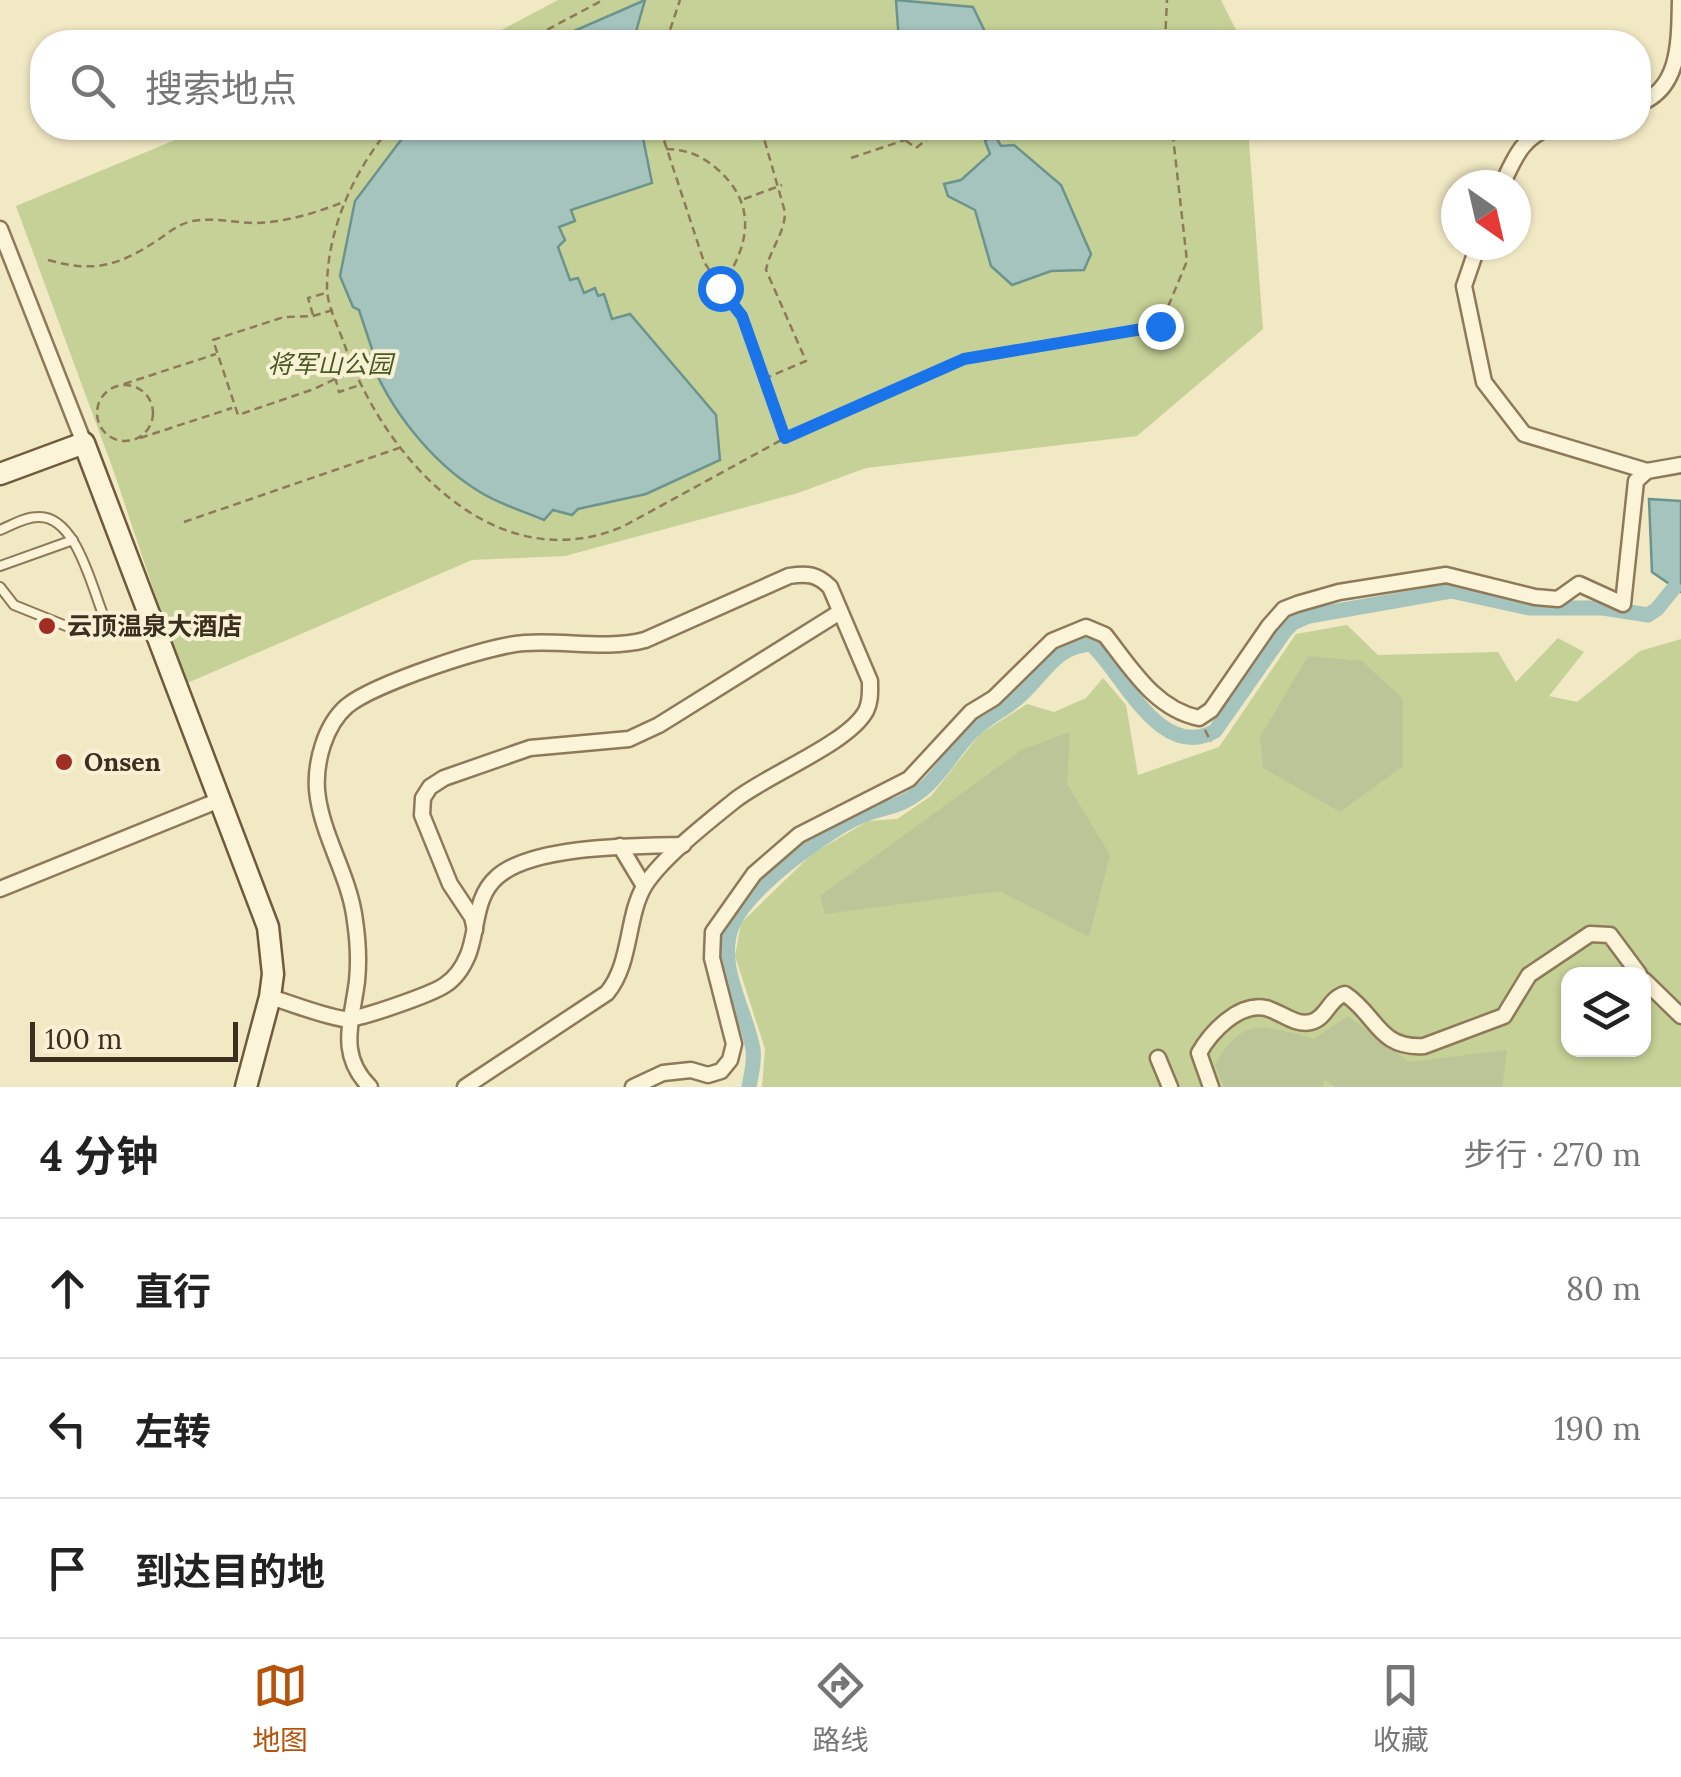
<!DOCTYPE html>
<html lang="zh">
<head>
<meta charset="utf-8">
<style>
  :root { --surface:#fff; --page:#f6f6f6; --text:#222; --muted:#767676; --line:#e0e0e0; --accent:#b45309 }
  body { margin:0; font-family:Lora,"Noto Sans SC",serif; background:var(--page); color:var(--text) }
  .controls { position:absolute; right:30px; bottom:30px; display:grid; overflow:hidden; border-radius:20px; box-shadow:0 2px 8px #0004 }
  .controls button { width:90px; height:90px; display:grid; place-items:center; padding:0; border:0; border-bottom:2px solid var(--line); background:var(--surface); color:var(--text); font:50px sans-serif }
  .compass { position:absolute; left:1441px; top:170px; width:90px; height:90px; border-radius:50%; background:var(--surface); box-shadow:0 2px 8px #0004; rotate:146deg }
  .scale { position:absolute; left:30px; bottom:25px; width:208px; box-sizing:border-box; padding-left:10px; border:5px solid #3d2f1e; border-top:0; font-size:28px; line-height:35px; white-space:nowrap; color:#3d2f1e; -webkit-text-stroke:8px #f8f1d5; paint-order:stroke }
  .stop { position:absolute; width:30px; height:30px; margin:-22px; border:8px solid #1a73e8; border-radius:50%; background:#fff }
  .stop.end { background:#1a73e8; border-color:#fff; box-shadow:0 2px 10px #0008 }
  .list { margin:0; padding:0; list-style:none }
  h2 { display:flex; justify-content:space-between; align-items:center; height:130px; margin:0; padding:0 40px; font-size:42px }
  h2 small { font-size:32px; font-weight:400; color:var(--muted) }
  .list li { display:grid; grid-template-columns:65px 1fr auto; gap:30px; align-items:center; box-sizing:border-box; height:140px; padding:0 40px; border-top:2px solid var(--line) }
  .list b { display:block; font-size:38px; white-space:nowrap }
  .list em { font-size:32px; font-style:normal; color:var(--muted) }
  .icon { flex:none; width:55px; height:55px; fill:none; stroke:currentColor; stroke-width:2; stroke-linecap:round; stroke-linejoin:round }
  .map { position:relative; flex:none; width:1681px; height:1087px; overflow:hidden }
  .search { position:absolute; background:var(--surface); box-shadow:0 2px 8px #0004; left:30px; right:30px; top:30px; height:110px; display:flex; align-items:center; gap:25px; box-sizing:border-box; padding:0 35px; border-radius:40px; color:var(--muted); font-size:38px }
  .sheet { height:550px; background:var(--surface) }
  nav { display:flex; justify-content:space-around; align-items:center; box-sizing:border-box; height:140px; border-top:2px solid var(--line); background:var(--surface); font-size:28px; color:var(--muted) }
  nav a { display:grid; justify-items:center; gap:5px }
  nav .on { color:var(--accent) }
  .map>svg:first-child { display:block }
  .green { fill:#c5d197; fill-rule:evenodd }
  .cemetery { fill:#bcc597 }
  .water { fill:#a6c4be; stroke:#6c948d; stroke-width:2.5 }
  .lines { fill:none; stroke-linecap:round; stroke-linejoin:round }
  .canal { stroke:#a6c4be; stroke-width:15 }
  .lane-casing { stroke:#8e7959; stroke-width:12 }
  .street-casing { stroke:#8e7959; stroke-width:19 }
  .secondary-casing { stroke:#705a3c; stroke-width:25 }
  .path { stroke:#8e7959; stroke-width:2.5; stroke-dasharray:8 5; stroke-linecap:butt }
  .lane { stroke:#fbf4d9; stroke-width:8 }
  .street { stroke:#fbf4d9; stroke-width:14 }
  .secondary { stroke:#fbf4d9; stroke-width:20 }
  .route { stroke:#1a73e8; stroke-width:12 }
  .poi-dot { fill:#a12e24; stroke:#f8f1d5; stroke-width:4 }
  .labels { text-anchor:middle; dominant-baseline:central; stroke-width:8; stroke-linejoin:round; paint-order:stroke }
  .park-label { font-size:25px; font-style:italic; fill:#485b23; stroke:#f8f1d5 }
  .poi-label { font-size:25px; font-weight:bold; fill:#3d2f1e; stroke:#f8f1d5; text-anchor:start }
</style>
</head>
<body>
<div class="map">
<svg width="1681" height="1087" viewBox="0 0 1681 1087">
  <rect width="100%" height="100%" fill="#f1e8c4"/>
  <g class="green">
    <path d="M558 0H1221L1242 42H479Z"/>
    <path d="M204 128H1248L1263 329 1137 436 866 468 798 493 565 556 472 560 185 684 114 472 16 206Z"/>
    <path d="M1347 625 1378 655 1498 652 1516 682 1558 638 1584 652 1549 696 1577 702 1640 651 1681 639V1087H762L765 1049 735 956 741 923 812 854 868 821 897 819 931 796 980 734 1027 704 1054 712 1086 698 1103 678 1126 705 1138 775 1219 747 1296 634ZM1568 974H1644V1050H1568Z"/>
  </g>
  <g class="cemetery">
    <path d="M1308 656 1362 661 1403 699V766L1340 812 1263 768 1260 737Z"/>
    <path d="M1070 732 1067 784 1110 855 1089 937 1000 891 825 914 820 896 1023 749Z"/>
    <path d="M1348 1016 1409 1062 1507 1050 1502 1087H1335L1325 1080 1322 1087H1224L1215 1065C1242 1014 1266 1026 1314 1039Z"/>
  </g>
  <g class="water">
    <path d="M645 0 633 42H549Z"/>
    <path d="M896 0 973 7 990 42H899Z"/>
    <path d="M410 128H641L652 183 571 210 575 221 559 227 565 240 558 247 570 280 578 278 584 293 595 288 598 296 604 294 612 319 630 314 716 415 720 460 646 494 578 509 572 515 553 510 544 520C523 511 499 504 480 492 432 463 389 409 369 356L373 352 359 310 353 307 340 276 355 201Z"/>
    <path d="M994 134 1001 146 1014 145 1061 185 1091 254 1084 270 1051 271 1012 285 991 266 975 210 948 196 944 184 961 180 990 154 985 141Z"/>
    <path d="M1649 499 1681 501V592L1652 572Z"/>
  </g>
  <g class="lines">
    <path class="canal" d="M749 1087C751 1075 755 1061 753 1049 746 1010 715 964 733 924 749 888 829 828 866 814 890 806 900 807 922 790 941 775 954 750 971 733 985 718 1005 710 1020 696 1044 675 1055 646 1091 644 1123 673 1160 762 1215 731L1285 631 1293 623 1309 616 1451 591 1529 608H1603L1648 615 1657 609 1674 588"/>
    <g class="lane-casing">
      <g id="lane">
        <path d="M0 530C12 525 25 517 38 517 76 515 92 588 104 617L91 631 81 632 14 605 0 587"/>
        <path d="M0 566 73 540"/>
      </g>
    </g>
    <g class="street-casing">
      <g id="street">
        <path d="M1638 104C1681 89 1679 40 1680 0"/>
        <path d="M1502 185C1513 161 1523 135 1551 128"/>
        <path d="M0 229 84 443"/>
        <path d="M1478 245 1464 286 1484 382 1524 434 1647 471"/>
        <path d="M620 846 644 886"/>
        <path d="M0 889 222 799"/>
        <path d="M475 930 472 917 450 884 422 815 423 798 430 787 444 778 530 748 629 739 659 725 840 612"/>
        <path d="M1644 980 1681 1016"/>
        <path d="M270 997C294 1004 319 1015 344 1019 356 1021 432 994 445 985 456 978 463 967 468 955 478 930 474 897 497 877 533 845 635 846 683 845"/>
        <path d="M1158 1058 1170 1087"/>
        <path d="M370 1087C337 1054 352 1022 357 981 359 961 358 941 355 921 350 876 321 835 317 790 315 762 325 725 347 706 374 684 489 645 525 643 565 640 606 650 645 640L789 576C807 573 817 574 830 587L870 681C870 691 871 701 866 711 848 744 766 775 734 801 708 822 662 858 645 885 626 916 632 963 607 993L465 1087"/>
        <path d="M633 1087 663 1073 691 1070 708 1075 721 1071 730 1060 734 1044 712 958 713 932 754 874 799 835 909 779 971 712 994 698 1052 641 1086 627 1105 635C1131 668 1155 709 1199 718L1211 710 1269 626 1284 609 1297 604 1339 592 1446 575 1535 597 1558 599 1579 584 1623 604 1636 481 1647 471 1681 465"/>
        <path d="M1211 1087 1199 1053C1211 1032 1239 1002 1266 1008 1281 1012 1295 1026 1311 1022 1327 1018 1329 998 1345 994 1377 1015 1378 1049 1424 1046L1504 1016 1529 975 1590 934 1610 935 1639 974"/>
      </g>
    </g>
    <g class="secondary-casing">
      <path id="secondary" d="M0 474 84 443 268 927 273 974 270 997 246 1087"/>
    </g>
    <g class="path">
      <path d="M524 42 603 0"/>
      <path d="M666 42 680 0"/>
      <path d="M1165 42 1167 0"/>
      <path d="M390 128C353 172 327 230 327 288 327 306 339 328 345 346 384 458 495 582 624 526L785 438 964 359 1160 326 1187 261 1172 128"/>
      <path d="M660 128 704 262 741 317 785 438"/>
      <path d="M761 128 785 212C785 233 770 249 766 270L806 361 766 378"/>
      <path d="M908 128 905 140 916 148 927 139 923 128"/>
      <path d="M666 149C687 150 699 154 716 168 758 204 750 245 721 287"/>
      <path d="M851 158 905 140"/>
      <path d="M744 199 782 185"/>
      <path d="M48 260C95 273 118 266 158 240 169 232 179 224 192 221 213 217 234 223 255 223 287 222 316 213 346 201"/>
      <path d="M333 310 313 316 284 317 213 340 238 415 314 389 352 371"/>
      <path d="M313 315 308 298 326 293"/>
      <path d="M335 377 339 392 357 386"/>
      <path d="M124 384 216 354"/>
      <circle cx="125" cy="413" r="28"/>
      <path d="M140 438 232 408"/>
      <path d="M184 522 399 448"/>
      <path d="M1205 730 1211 742"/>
    </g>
    <use href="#lane" class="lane"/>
    <use href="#street" class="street"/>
    <use href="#secondary" class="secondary"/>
  </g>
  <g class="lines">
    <path class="route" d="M720 288 742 316 785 438 964 359 1160 326"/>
  </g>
  <g class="poi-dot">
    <circle cx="47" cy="626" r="10"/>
    <circle cx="64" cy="762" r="10"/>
  </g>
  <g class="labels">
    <g class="park-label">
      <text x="330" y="364">将军山公园</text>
    </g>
    <g class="poi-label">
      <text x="67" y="626">云顶温泉大酒店</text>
      <text x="84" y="762">Onsen</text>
    </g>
  </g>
</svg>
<div class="controls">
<button><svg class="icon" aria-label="layers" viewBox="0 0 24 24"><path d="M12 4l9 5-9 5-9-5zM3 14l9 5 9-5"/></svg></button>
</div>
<svg class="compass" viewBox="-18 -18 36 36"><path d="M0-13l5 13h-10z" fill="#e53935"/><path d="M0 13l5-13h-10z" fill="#767676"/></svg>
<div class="scale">100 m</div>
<div class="stop" style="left:720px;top:288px"></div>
<div class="stop end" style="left:1160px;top:326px"></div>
<div class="search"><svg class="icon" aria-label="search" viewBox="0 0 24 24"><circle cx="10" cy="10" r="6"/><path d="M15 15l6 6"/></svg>搜索地点</div>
</div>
<section class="sheet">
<h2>4 分钟<small>步行 · 270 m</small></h2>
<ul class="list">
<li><svg class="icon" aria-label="ahead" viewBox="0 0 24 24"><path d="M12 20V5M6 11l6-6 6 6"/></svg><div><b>直行</b></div><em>80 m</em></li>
<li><svg class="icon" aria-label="left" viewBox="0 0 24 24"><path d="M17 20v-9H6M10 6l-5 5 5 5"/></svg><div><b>左转</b></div><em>190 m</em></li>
<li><svg class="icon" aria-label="arrive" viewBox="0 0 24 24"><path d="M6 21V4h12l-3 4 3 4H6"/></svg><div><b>到达目的地</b></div></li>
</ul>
</section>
<nav>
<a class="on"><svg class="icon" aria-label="map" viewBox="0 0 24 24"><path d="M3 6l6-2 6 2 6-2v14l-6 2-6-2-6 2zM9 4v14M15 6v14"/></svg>地图</a>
<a><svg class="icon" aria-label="directions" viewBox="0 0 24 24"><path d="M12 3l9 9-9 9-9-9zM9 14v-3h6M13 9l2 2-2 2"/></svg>路线</a>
<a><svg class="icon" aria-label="saved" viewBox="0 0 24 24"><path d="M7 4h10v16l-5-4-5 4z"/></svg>收藏</a>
</nav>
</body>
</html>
